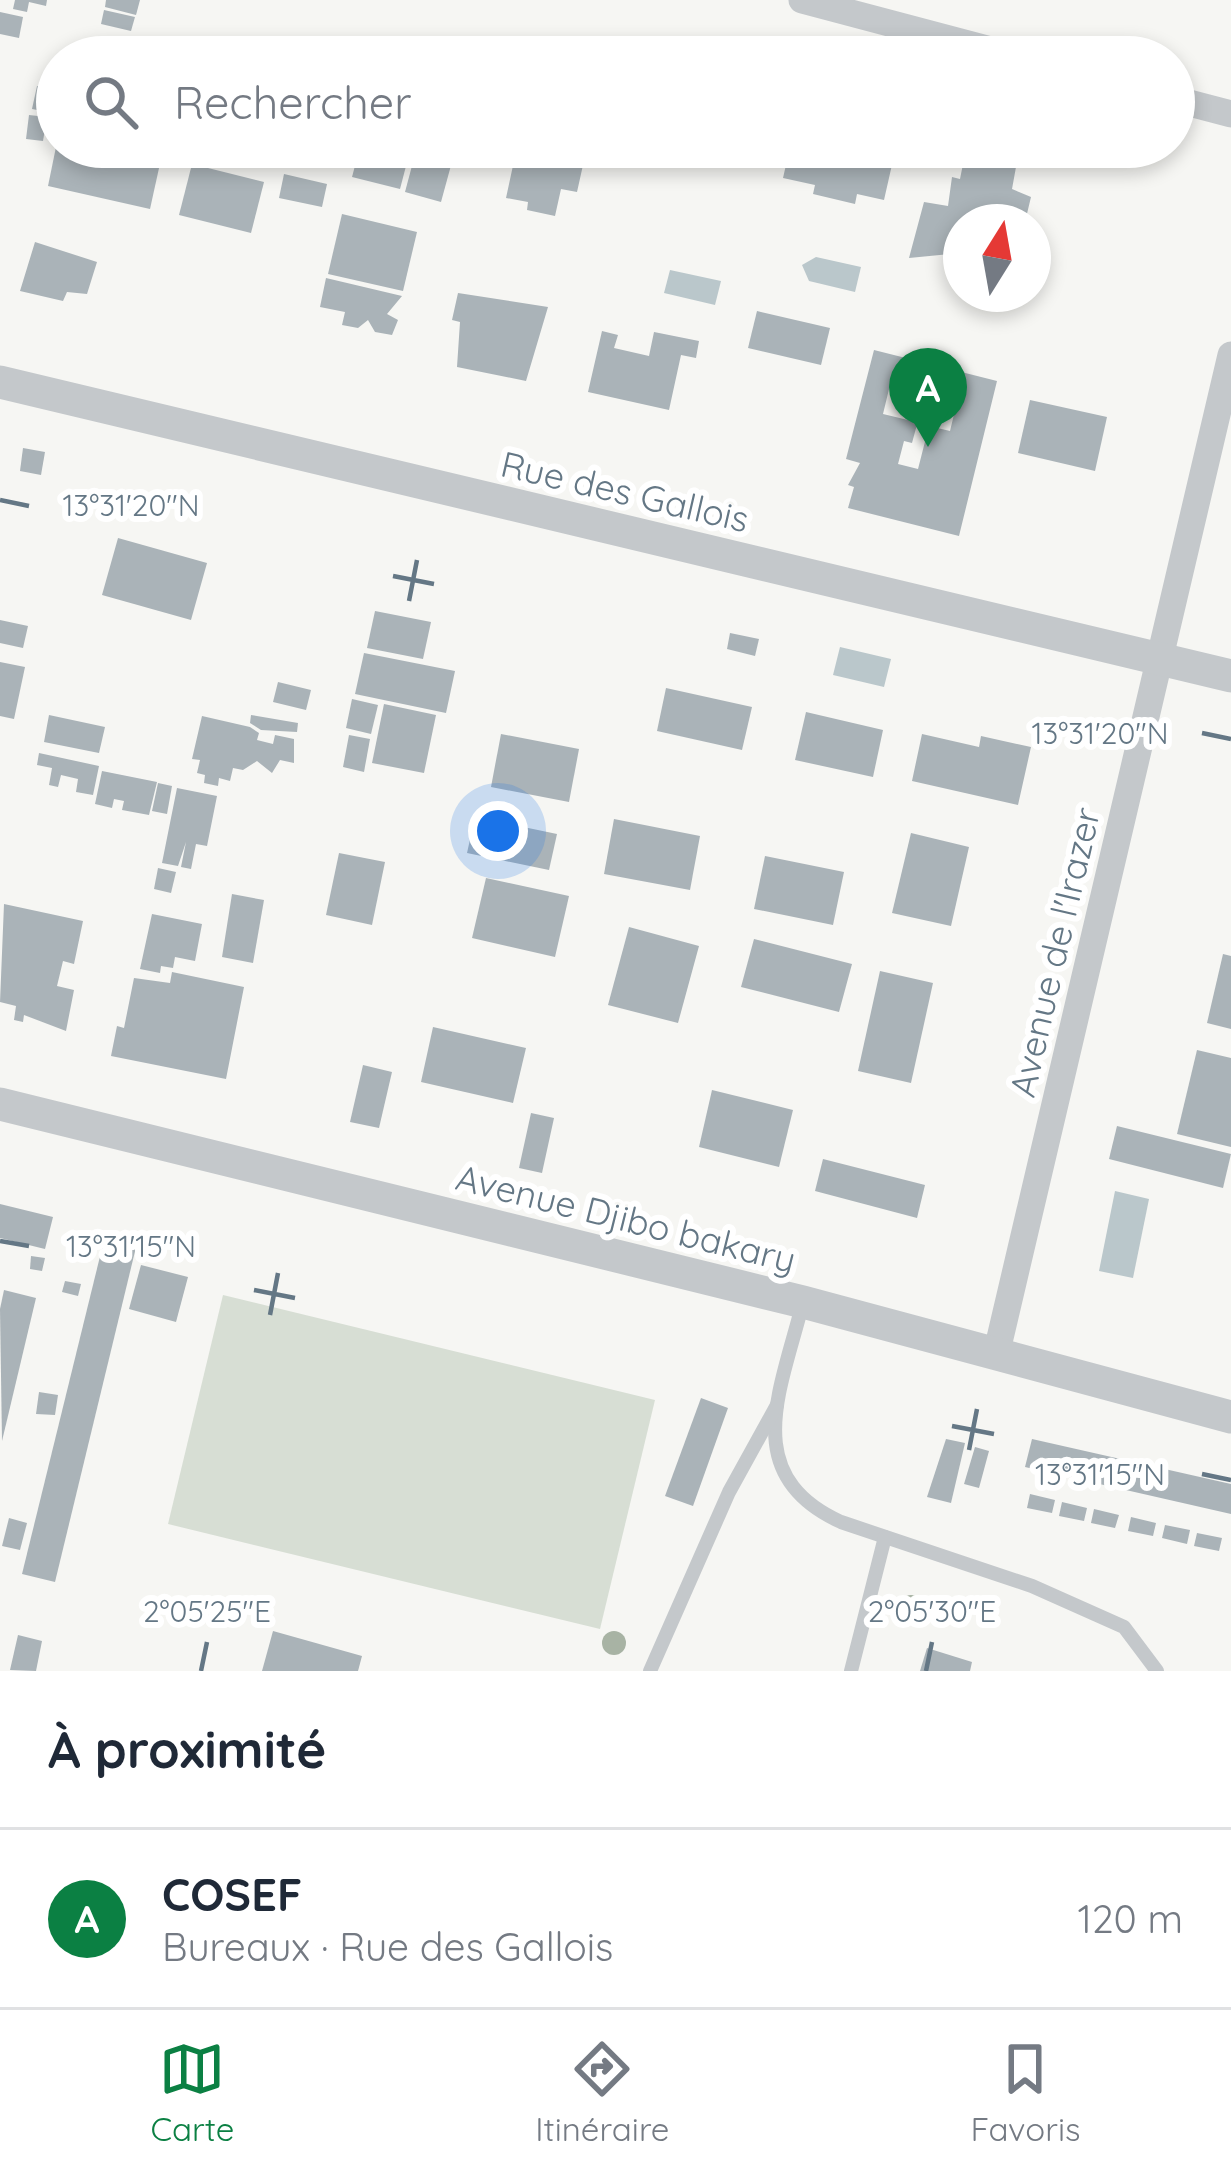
<!DOCTYPE html>
<html lang="fr">
<head>
<meta charset="utf-8">
<style>
  :root { --surface:#fff; --page:#f2f2f3; --text:#1f2937; --muted:#747a83; --line:#e0e1e3; --accent:#0b8043 }
  body { margin:0; font-family:Quicksand,sans-serif; background:var(--page); color:var(--text) }
  .compass { position:absolute; left:943px; top:204px; width:108px; height:108px; border-radius:50%; background:var(--surface); box-shadow:0 6px 18px #0003; rotate:11deg }
  .you { position:absolute; left:498px; top:831px; width:42px; height:42px; margin:-30px; border:9px solid #fff; border-radius:50%; background:#1a73e8; box-shadow:0 0 0 18px #1a73e833 }
  .badge { display:grid; place-items:center; width:78px; height:78px; border-radius:50%; background:var(--accent); color:#fff; font-size:39px; font-weight:700 }
  .pin { position:absolute; translate:-50% -99px; filter:drop-shadow(0 3px 6px #0008) }
  .pin::after { content:''; position:absolute; top:63px; width:42px; height:36px; background:inherit; clip-path:polygon(0 0,100% 0,50% 100%) }
  .list { margin:0; padding:0; list-style:none }
  h2 { display:flex; justify-content:space-between; align-items:center; height:156px; margin:0; padding:0 48px; font-size:51px }
  h2 small { font-size:39px; font-weight:400; color:var(--muted) }
  .list li { display:grid; grid-template-columns:78px 1fr auto; gap:36px; align-items:center; box-sizing:border-box; height:180px; padding:0 48px; border-top:3px solid var(--line) }
  .list b { display:block; font-size:45px; white-space:nowrap }
  .list p { margin:0; font-size:39px; white-space:nowrap; color:var(--muted) }
  .list em { font-size:39px; font-style:normal; color:var(--muted) }
  .icon { flex:none; width:66px; height:66px; fill:none; stroke:currentColor; stroke-width:2; stroke-linecap:round; stroke-linejoin:round }
  .map { position:relative; flex:none; width:1231px; height:1671px; overflow:hidden }
  .search { position:absolute; background:var(--surface); box-shadow:0 6px 18px #0003; left:36px; right:36px; top:36px; height:132px; display:flex; align-items:center; gap:30px; box-sizing:border-box; padding:0 42px; border-radius:66px; color:var(--muted); font-size:45px }
  .sheet { height:336px; background:var(--surface) }
  nav { display:flex; justify-content:space-around; align-items:center; box-sizing:border-box; height:168px; border-top:3px solid var(--line); background:var(--surface); font-size:33px; color:var(--muted) }
  nav a { display:grid; justify-items:center; gap:6px }
  nav .on { color:var(--accent) }
  .map>svg:first-child { display:block }
  .green { fill:#d7ded4 }
  .water { fill:#bac7cb }
  .building { fill:#aab3b8; fill-rule:evenodd }
  .lines { fill:none; stroke-linecap:round; stroke-linejoin:round }
  .service { stroke:#c4c8cb; stroke-width:14 }
  .minor { stroke:#c4c8cb; stroke-width:27 }
  .tertiary { stroke:#c4c8cb; stroke-width:33 }
  .tree { fill:#a8b3a4 }
  .ticks { fill:none; stroke:#647785; stroke-width:4.5 }
  .labels { text-anchor:middle; dominant-baseline:central; stroke-width:12; stroke-linejoin:round; paint-order:stroke }
  .street-label { font-size:36px; fill:#647785; stroke:#fff }
  .ticks-label { font-size:30px; text-anchor:middle; fill:#647785; stroke:#fff; stroke-width:12; stroke-linejoin:round; paint-order:stroke }
</style>
</head>
<body>
<div class="map">
<svg width="1231" height="1671" viewBox="0 0 1231 1671">
  <rect width="100%" height="100%" fill="#f6f6f3"/>
  <path class="green" d="M223 1295 655 1400 600 1629 168 1524Z"/>
  <g class="water">
    <path d="M816 257 861 267 855 292 809 281 802 265Z"/>
    <path d="M670 270 721 281 715 305 664 293Z"/>
    <path d="M840 647 891 659 884 687 833 675Z"/>
    <path d="M1115 1191 1149 1199 1133 1278 1099 1271Z"/>
  </g>
  <g class="building">
    <path d="M15 0H47L46 6 29 2 27 12 13 9Z"/>
    <path d="M106 0H140L136 15 105 7Z"/>
    <path d="M104 10 135 17 131 31 101 24Z"/>
    <path d="M0 12 23 17 19 38 0 34Z"/>
    <path d="M37 86 52 89 48 112 32 109Z"/>
    <path d="M29 115 47 117 43 141 26 139Z"/>
    <path d="M56 147H107L161 159 150 209 48 186Z"/>
    <path d="M360 147H411L400 189 352 177Z"/>
    <path d="M417 147H456L441 202 405 192Z"/>
    <path d="M517 147H587L577 192 561 189 555 216 527 210 528 202 506 198Z"/>
    <path d="M790 147H896L884 200 857 194 855 204 813 194 815 185 783 178Z"/>
    <path d="M980 151 1018 156 1012 189 1031 197 1025 222H961L950 254 909 258 924 202 948 206 952 177 960 179 964 159 978 160Z"/>
    <path d="M192 164 264 182 251 233 179 215Z"/>
    <path d="M284 174 327 184 322 207 279 198Z"/>
    <path d="M342 214 417 232 403 291 328 274Z"/>
    <path d="M35 242 97 262 87 294 67 292 63 301 20 291Z"/>
    <path d="M326 278 402 296 387 314 398 320 392 335 375 332 368 320 358 328 342 325 345 312 320 307Z"/>
    <path d="M458 293 548 307 526 381 457 367 460 322 452 320Z"/>
    <path d="M757 311 830 328 821 365 748 348Z"/>
    <path d="M602 331 618 335 614 348 649 356 654 332 699 341 696 358 681 355 669 410 588 392Z"/>
    <path d="M874 350 997 381 959 536 848 508 854 487 848 485 860 463 846 459ZM890 385 957 402 950 431 929 426 918 469 898 464 904 441 912 443 922 406 912 404 908 420 883 414Z"/>
    <path d="M1030 400 1107 417 1095 471 1018 453Z"/>
    <path d="M23 448 45 452 41 475 20 471Z"/>
    <path d="M118 538 207 563 191 620 102 595Z"/>
    <path d="M375 611 431 622 423 659 367 648Z"/>
    <path d="M0 620 28 626 23 648 0 643Z"/>
    <path d="M730 633 759 639 755 656 727 649Z"/>
    <path d="M364 653 455 671 446 713 355 694Z"/>
    <path d="M0 662 25 667 14 719 0 716Z"/>
    <path d="M278 682 311 690 306 710 273 702Z"/>
    <path d="M666 688 752 707 742 750 657 731Z"/>
    <path d="M352 699 378 705 371 734 346 728Z"/>
    <path d="M384 704 436 715 424 773 372 763Z"/>
    <path d="M806 712 883 730 873 777 795 760Z"/>
    <path d="M49 715 105 727 99 753 44 742Z"/>
    <path d="M251 715 298 723 297 732 261 730 250 723Z"/>
    <path d="M202 716 250 727 259 733 257 740 273 744 275 735 294 739V763L280 760 272 773 257 761 243 770 233 768 230 781 219 778 218 786 204 783 205 775 197 773 200 760 192 759Z"/>
    <path d="M501 734 579 749 569 802 491 787Z"/>
    <path d="M922 734 979 747 981 736 1031 747 1018 805 912 781Z"/>
    <path d="M349 735 370 739 364 772 343 767Z"/>
    <path d="M39 753 99 766 93 795 76 792 78 779 61 775 58 787 49 785 52 768 37 765Z"/>
    <path d="M102 771 157 782 149 815 122 810 124 801 114 799 112 808 95 804Z"/>
    <path d="M158 783 172 786 167 814 152 811Z"/>
    <path d="M177 788 217 796 207 846 196 844 191 869 181 867 186 842 178 866 162 863Z"/>
    <path d="M475 817 557 834 549 870 467 853Z"/>
    <path d="M614 819 700 836 690 890 604 874Z"/>
    <path d="M911 833 969 847 951 926 892 913Z"/>
    <path d="M339 853 385 862 372 925 326 915Z"/>
    <path d="M765 856 844 872 833 925 754 909Z"/>
    <path d="M158 868 176 872 171 893 154 889Z"/>
    <path d="M486 878 569 896 555 957 472 938Z"/>
    <path d="M232 894 264 900 253 963 222 957Z"/>
    <path d="M4 904 83 921 74 964 63 961 57 986 74 990 66 1031 24 1015 23 1022 14 1020 16 1006 0 1002Z"/>
    <path d="M152 914 202 924 195 961 175 957 173 968 161 966 160 973 140 969Z"/>
    <path d="M629 927 699 946 678 1023 608 1005Z"/>
    <path d="M754 939 852 964 839 1012 741 987Z"/>
    <path d="M1223 954 1231 956V1029L1207 1023Z"/>
    <path d="M880 971 933 983 911 1083 858 1071Z"/>
    <path d="M172 972 244 987 226 1079 111 1056 117 1026 124 1028 134 978 170 983Z"/>
    <path d="M433 1027 526 1048 513 1103 421 1082Z"/>
    <path d="M1197 1050 1231 1058V1147L1177 1134Z"/>
    <path d="M363 1065 392 1072 379 1128 350 1122Z"/>
    <path d="M712 1090 793 1110 779 1167 699 1147Z"/>
    <path d="M531 1113 554 1118 542 1173 519 1168Z"/>
    <path d="M1117 1126 1231 1154 1223 1188 1109 1159Z"/>
    <path d="M823 1159 925 1185 917 1218 815 1191Z"/>
    <path d="M0 1204 53 1217 45 1249 0 1238Z"/>
    <path d="M106 1232 138 1239 55 1582 22 1574Z"/>
    <path d="M31 1256 45 1258 42 1271 30 1269Z"/>
    <path d="M141 1265 188 1277 176 1322 129 1309Z"/>
    <path d="M65 1281 81 1284 78 1296 62 1292Z"/>
    <path d="M4 1290 36 1298 2 1441 0 1309Z"/>
    <path d="M39 1392 58 1395 55 1415 36 1414Z"/>
    <path d="M701 1398 728 1408 693 1506 665 1496Z"/>
    <path d="M946 1439 965 1443 951 1503 927 1497Z"/>
    <path d="M1032 1439 1231 1484V1514L1025 1467Z"/>
    <path d="M975 1447 989 1451 979 1488 964 1484Z"/>
    <path d="M1030 1494 1055 1500 1052 1513 1027 1508Z"/>
    <path d="M1062 1502 1087 1508 1084 1521 1059 1516Z"/>
    <path d="M1094 1509 1119 1515 1115 1528 1091 1523Z"/>
    <path d="M1131 1517 1156 1523 1153 1536 1128 1531Z"/>
    <path d="M9 1518 27 1523 20 1550 2 1546Z"/>
    <path d="M1165 1525 1190 1530 1187 1544 1162 1538Z"/>
    <path d="M1197 1533 1222 1538 1219 1551 1194 1546Z"/>
    <path d="M273 1631 362 1656 358 1671H262Z"/>
    <path d="M18 1635 42 1641 36 1671 10 1670Z"/>
    <path d="M927 1648 972 1662 970 1671H920Z"/>
  </g>
  <g class="lines">
    <g class="service">
      <path d="M803 1302C781 1390 738 1475 841 1522L1032 1586 1124 1627 1157 1671"/>
      <path d="M650 1671 729 1492 777 1405"/>
      <path d="M851 1671 885 1537"/>
    </g>
    <g class="minor">
      <path d="M802 0 1017 57"/>
      <path d="M1174 99 1231 114"/>
      <path d="M996 1355 1231 355"/>
    </g>
    <g class="tertiary">
      <path d="M0 382 1231 676"/>
      <path d="M0 1104 803 1302 1231 1417"/>
    </g>
  </g>
  <g class="tree">
    <circle cx="911" cy="1607" r="12"/>
    <circle cx="614" cy="1643" r="12"/>
  </g>
  <path class="ticks" d="M0 500 29 506M393 576 434 584M409 601 417 560M1202 733 1231 739M0 1241 29 1246M254 1290 295 1298M270 1315 278 1273M952 1426 994 1434M969 1450 977 1409M1202 1474 1231 1480M201 1671 207 1642M926 1671 932 1642"/>
  <g class="labels">
    <g class="street-label">
      <text transform="translate(625 491) rotate(13)">Rue des Gallois</text>
      <text transform="translate(1054 952) rotate(-77)">Avenue de l'Irazer</text>
      <text transform="translate(626 1218) rotate(14)">Avenue Djibo bakary</text>
    </g>
  </g>
  <g class="ticks-label">
    <text x="131" y="516">13°31'20"N</text>
    <text x="1100" y="744">13°31'20"N</text>
    <text x="131" y="1257">13°31'15"N</text>
    <text x="1100" y="1485">13°31'15"N</text>
    <text x="207" y="1622">2°05'25"E</text>
    <text x="932" y="1622">2°05'30"E</text>
  </g>
</svg>
<svg class="compass" viewBox="-18 -18 36 36"><path d="M0-13l5 13h-10z" fill="#e53935"/><path d="M0 13l5-13h-10z" fill="#747a83"/></svg>
<div class="you"></div>
<div class="pin badge" style="left:928px;top:447px">A</div>
<div class="search"><svg class="icon" aria-label="search" viewBox="0 0 24 24"><circle cx="10" cy="10" r="6"/><path d="M15 15l6 6"/></svg>Rechercher</div>
</div>
<section class="sheet">
<h2>À proximité<small></small></h2>
<ul class="list">
<li><span class="badge">A</span><div><b>COSEF</b><p>Bureaux · Rue des Gallois</p></div><em>120 m</em></li>
</ul>
</section>
<nav>
<a class="on"><svg class="icon" aria-label="map" viewBox="0 0 24 24"><path d="M3 6l6-2 6 2 6-2v14l-6 2-6-2-6 2zM9 4v14M15 6v14"/></svg>Carte</a>
<a><svg class="icon" aria-label="directions" viewBox="0 0 24 24"><path d="M12 3l9 9-9 9-9-9zM9 14v-3h6M13 9l2 2-2 2"/></svg>Itinéraire</a>
<a><svg class="icon" aria-label="saved" viewBox="0 0 24 24"><path d="M7 4h10v16l-5-4-5 4z"/></svg>Favoris</a>
</nav>
</body>
</html>
